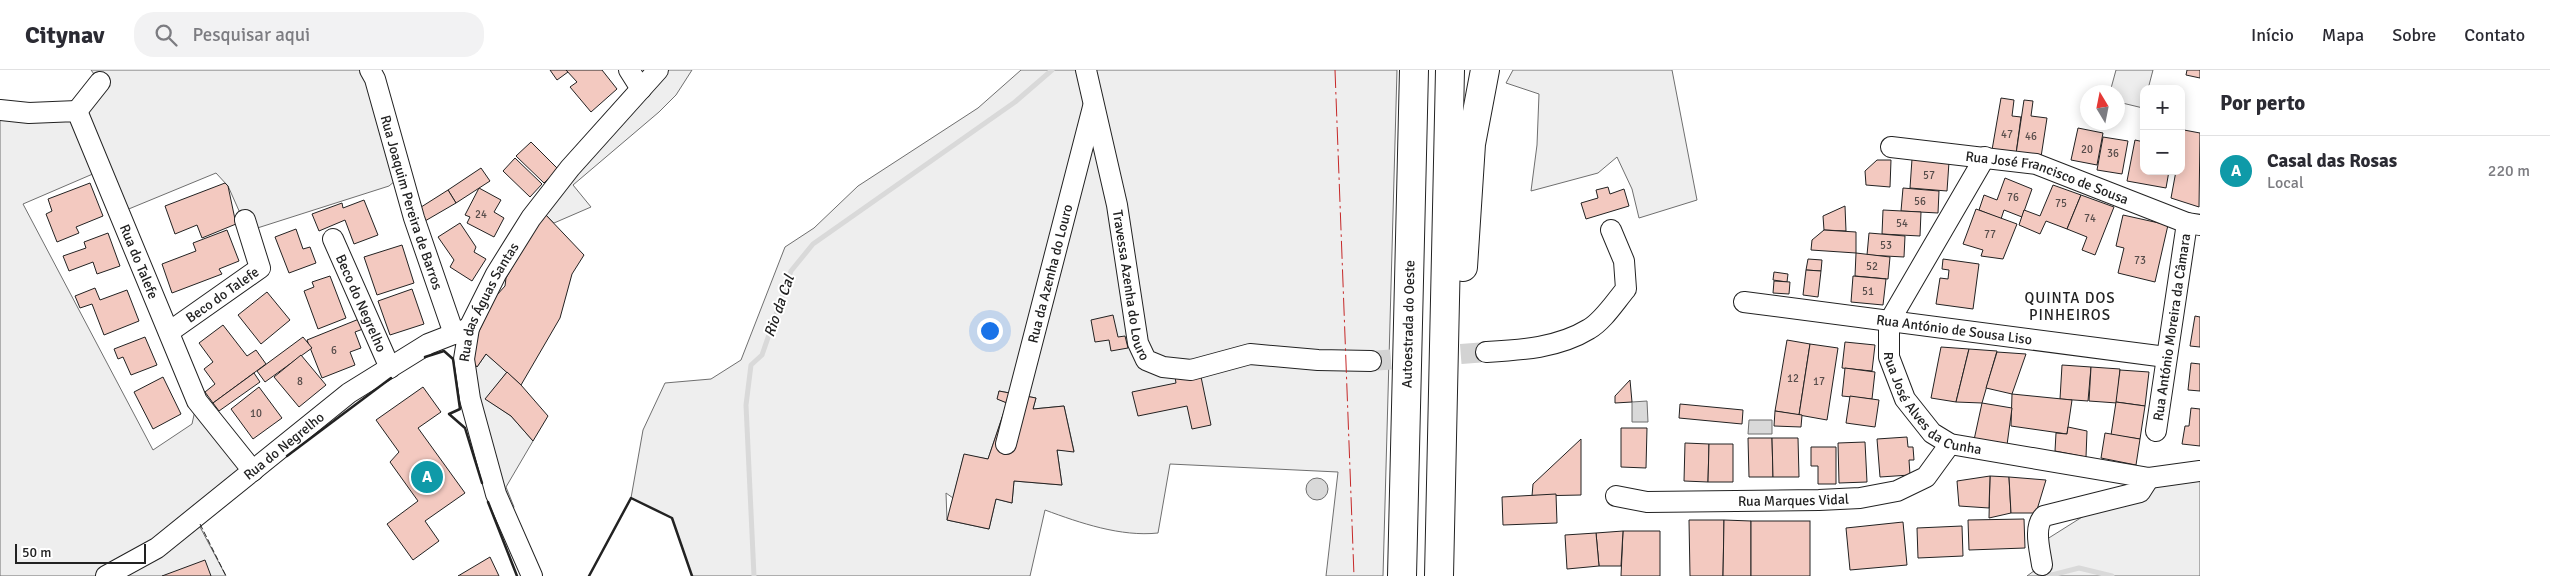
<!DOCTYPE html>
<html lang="pt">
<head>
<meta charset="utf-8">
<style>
  :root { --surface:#fff; --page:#f2f2f3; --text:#2b2b33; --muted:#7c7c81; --line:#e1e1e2; --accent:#c62828 }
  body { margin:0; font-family:Signika,sans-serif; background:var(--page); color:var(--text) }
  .controls { position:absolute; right:15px; top:15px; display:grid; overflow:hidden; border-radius:10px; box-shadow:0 2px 12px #0003 }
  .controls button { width:45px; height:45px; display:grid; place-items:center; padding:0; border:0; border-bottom:1px solid var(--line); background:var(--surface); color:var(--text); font:25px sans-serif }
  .compass { position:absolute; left:2080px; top:15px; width:45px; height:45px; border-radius:50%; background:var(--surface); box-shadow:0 2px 12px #0003; rotate:350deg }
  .scale { position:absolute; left:15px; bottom:12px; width:131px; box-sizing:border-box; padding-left:5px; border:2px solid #222; border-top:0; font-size:14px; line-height:18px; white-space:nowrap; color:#222; -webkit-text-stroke:4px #fff; paint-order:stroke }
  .you { position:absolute; left:989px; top:260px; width:18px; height:18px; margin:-12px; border:4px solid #fff; border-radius:50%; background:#1a73e8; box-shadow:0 0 0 8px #1a73e833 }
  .badge { display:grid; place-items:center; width:32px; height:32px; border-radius:50%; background:var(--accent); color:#fff; font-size:16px; font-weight:700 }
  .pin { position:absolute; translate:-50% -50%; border:2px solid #fff; box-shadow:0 1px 5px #0006 }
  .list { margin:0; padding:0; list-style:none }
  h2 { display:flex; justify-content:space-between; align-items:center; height:65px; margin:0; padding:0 20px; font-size:21px }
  h2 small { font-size:16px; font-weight:400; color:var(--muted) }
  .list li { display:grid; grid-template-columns:32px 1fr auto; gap:15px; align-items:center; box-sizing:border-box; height:70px; padding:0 20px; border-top:1px solid var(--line) }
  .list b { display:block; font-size:19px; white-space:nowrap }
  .list p { margin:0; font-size:16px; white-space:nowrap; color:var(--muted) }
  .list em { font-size:16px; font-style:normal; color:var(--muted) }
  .icon { flex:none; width:28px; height:28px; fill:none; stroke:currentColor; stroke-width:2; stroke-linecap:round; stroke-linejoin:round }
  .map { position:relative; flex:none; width:2200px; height:506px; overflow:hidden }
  header { display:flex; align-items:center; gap:30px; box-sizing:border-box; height:70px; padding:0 25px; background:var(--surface); border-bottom:1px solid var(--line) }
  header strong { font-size:24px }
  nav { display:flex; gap:28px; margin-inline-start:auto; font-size:18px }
  .search { width:350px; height:45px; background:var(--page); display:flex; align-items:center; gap:12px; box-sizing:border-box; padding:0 18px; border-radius:20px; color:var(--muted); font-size:19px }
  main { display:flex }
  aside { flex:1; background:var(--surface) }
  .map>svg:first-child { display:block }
  .green { fill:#eee; stroke:#6f6f6f; fill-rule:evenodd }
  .parking { fill:#ededed; stroke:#6f6f6f }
  .water { fill:#d9d9d9; stroke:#6f6f6f }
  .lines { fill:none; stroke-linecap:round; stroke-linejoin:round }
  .stream { stroke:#d9d9d9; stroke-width:5 }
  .building { fill:#f3c9c0; stroke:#222 }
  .minor-tunnel { stroke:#d3d3d3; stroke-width:20; stroke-dasharray:20 10; stroke-linecap:butt }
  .minor-casing { stroke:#222; stroke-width:22 }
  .highway-casing { stroke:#222; stroke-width:30 }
  .minor { stroke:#fff; stroke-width:20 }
  .highway { stroke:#fff; stroke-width:28 }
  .fence { stroke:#222; stroke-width:1; stroke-dasharray:6 2.5; stroke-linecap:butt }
  .wall { stroke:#222; stroke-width:2.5 }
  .power { stroke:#c62828; stroke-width:1; stroke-dasharray:18 4 2.5 4; stroke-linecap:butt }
  .labels { text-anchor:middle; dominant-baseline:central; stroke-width:4; stroke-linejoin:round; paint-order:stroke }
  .number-label { font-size:11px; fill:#564c4a }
  .street-label { font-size:14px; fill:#222; stroke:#fff }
  .neighbourhood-label { font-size:15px; letter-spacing:1px; fill:#222; stroke:#fff }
  .water-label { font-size:15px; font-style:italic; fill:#222; stroke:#fff }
</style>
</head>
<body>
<header>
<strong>Citynav</strong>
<div class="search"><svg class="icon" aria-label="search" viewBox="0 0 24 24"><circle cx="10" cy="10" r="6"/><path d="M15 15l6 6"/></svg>Pesquisar aqui</div>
<nav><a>Início</a><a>Mapa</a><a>Sobre</a><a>Contato</a></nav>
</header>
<main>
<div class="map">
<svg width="2200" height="506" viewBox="0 0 2200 506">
  <rect width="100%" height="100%" fill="#fff"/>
  <g class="green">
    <path d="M91 0H370L402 105 389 116 248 161 228 116 216 103 119 143 102 100 23 134 153 380 192 354 197 331 253 401 199 455 226 506H0V40L77 41 100 12Z"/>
    <path d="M658 0H692L676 25 659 42 573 115 591 137 554 153 539 138Z"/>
    <path d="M1021 0H1397L1383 506H1326L1338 402 1170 394 1158 463C1121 467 1080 453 1045 440L1030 506H692L672 448 631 428 643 360 665 313 711 309 741 290 785 177 814 158 858 116 978 38ZM999 321 1036 328 1033 339 1064 336 1074 381 1057 380 1062 415 1014 411 1012 433 996 429 989 459 947 450 946 423 953 428 964 385 988 389 1007 333 998 329Z"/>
    <path d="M1513 0H1672L1697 130 1639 148 1632 119 1617 87 1598 103 1531 121 1537 75 1539 24 1506 13Z"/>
    <path d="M486 284 507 302 486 329 511 346 533 371 506 417 514 437 507 449 496 424 473 292 477 297Z"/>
    <path d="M2200 404V506H2027L2042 495 2044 471 2098 437 2152 413Z"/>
  </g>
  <path class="parking" d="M2116 0H2153L2148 19H2144L2143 38 2118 32V22H2110Z"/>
  <g class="water">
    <path d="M1647 331 1648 352H1632V332Z"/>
    <path d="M1749 350H1772V364H1748Z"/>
    <circle cx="1317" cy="419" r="11"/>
  </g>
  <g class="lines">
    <g class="stream">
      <path d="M754 506 746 335 751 295 762 285 791 201 813 174 1015 32 1052 0"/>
      <path d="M2048 506 2079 498 2112 506"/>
    </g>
  </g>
  <g class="building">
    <path d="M550 0H567L568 2 557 10Z"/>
    <path d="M566 0H602L617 19 591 42 570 17 577 12Z"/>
    <path d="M2187 0H2200V8L2186 5Z"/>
    <path d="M2001 28 2014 30 2012 46 2021 47 2016 84 1992 80Z"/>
    <path d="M2024 30 2033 31 2031 46 2047 48 2041 87 2016 84Z"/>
    <path d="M2078 58 2103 63 2097 95 2071 90Z"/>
    <path d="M2184 60 2200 63 2199 137 2171 128 2176 101H2181Z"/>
    <path d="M2103 67 2128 71 2122 104 2097 100Z"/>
    <path d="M2135 70 2144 72V101H2169L2166 118 2127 111Z"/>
    <path d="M531 72 558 99 544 113 516 86Z"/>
    <path d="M515 88 542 114 530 127 503 101Z"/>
    <path d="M1912 89 1949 92 1947 121 1910 118Z"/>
    <path d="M1877 90H1891L1890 117 1866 115 1865 101Z"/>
    <path d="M481 98 490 111 456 133 448 120Z"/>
    <path d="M2005 108 2032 119 2022 147 2004 140 2001 149 1979 140 1984 125 1997 130Z"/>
    <path d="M90 113 103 146 76 157 79 163 57 172 46 144 52 141 48 129Z"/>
    <path d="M225 113 228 116 236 154 202 168 197 155 175 164 165 136Z"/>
    <path d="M2053 115 2081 125 2067 159 2046 151 2040 164 2019 155 2024 140 2040 146Z"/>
    <path d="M1608 117 1610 124 1624 119 1629 136 1586 149 1581 133 1598 128 1596 120Z"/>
    <path d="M479 118 501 130 494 142 504 148 494 167 467 153 470 147 465 145Z"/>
    <path d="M1903 118 1939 121 1938 143 1901 141Z"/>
    <path d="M448 120 456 133 425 151 418 139Z"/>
    <path d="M2081 125 2114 137 2095 185 2082 180 2087 167 2067 159Z"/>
    <path d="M364 130 378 165 354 174 345 150 319 161 312 144 342 133 343 138Z"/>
    <path d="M1845 136 1846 161 1824 160 1823 146Z"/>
    <path d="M1976 139 2017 154 2003 189 1981 186 1983 180 1963 174Z"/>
    <path d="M1883 140 1921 142 1920 166 1882 164Z"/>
    <path d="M544 143 584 185 572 204 560 248 521 315 486 284 477 297 473 292 478 263 496 226 505 216 506 208Z"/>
    <path d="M2123 145 2168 155 2155 212 2118 203 2124 178 2116 176Z"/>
    <path d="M460 153 476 177 474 182 486 189 472 211 450 197 454 190 438 167Z"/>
    <path d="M296 159 303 179 310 177 316 193 289 203 275 167Z"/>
    <path d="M227 160 239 191 219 199 222 204 172 223 162 194 196 181 193 173Z"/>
    <path d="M1824 160 1856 162V183L1811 180 1812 170Z"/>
    <path d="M108 163 120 196 97 204 93 192 69 201 63 186 86 178 84 172Z"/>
    <path d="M1869 163 1905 166 1904 187 1867 185Z"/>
    <path d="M402 175 414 213 377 225 364 187Z"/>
    <path d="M1856 183 1890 187 1888 209 1855 206Z"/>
    <path d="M1808 189 1822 190 1821 201 1806 200Z"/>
    <path d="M1943 189 1979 194 1973 239 1936 234 1940 208 1948 209 1949 200 1942 199Z"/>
    <path d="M1806 200 1821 201 1818 227 1803 225Z"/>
    <path d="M1774 202 1788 204 1787 212 1773 210Z"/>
    <path d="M330 206 346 248 318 259 304 221 314 217 312 212Z"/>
    <path d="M1853 206 1886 209 1883 235 1851 232Z"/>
    <path d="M1774 211 1790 212 1789 224 1773 223Z"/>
    <path d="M95 218 100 230 127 220 139 251 104 265 92 234 80 238 75 226Z"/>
    <path d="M412 219 424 254 390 265 378 231Z"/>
    <path d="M267 222 290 250 261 274 238 245Z"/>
    <path d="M1113 245 1118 267 1125 266 1128 278 1111 281 1109 270 1095 272 1091 250Z"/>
    <path d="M2195 246 2200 247V277L2190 276Z"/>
    <path d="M359 249 363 259 355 262 361 278 350 282 355 295 322 308 307 270Z"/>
    <path d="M223 255 247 286 256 280 266 294 213 333 205 322 215 314 204 299 213 292 199 273Z"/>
    <path d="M145 267 157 295 131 305 123 287 118 289 114 279Z"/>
    <path d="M303 267 312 278 265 312 257 301Z"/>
    <path d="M1787 270 1810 274 1799 345 1775 341Z"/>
    <path d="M1845 272 1875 275 1872 301 1842 298Z"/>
    <path d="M1810 274 1838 278 1827 350 1799 345Z"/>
    <path d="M1941 277 1969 279 1956 332 1931 328Z"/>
    <path d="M1969 279 1997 281 1982 333 1956 332Z"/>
    <path d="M1997 282 2026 284 2012 324 1986 318Z"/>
    <path d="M301 285 326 315 299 337 274 307Z"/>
    <path d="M2191 293 2200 294V321L2188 320Z"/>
    <path d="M2062 295 2091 297 2088 331 2060 329Z"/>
    <path d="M2091 297 2120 299 2117 333 2089 331Z"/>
    <path d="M1845 298 1875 302 1872 329 1842 326Z"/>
    <path d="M2120 300 2149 302 2145 336 2116 332Z"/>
    <path d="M507 302 521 315 548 346 533 371 511 346 485 329Z"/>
    <path d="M1200 302 1211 355 1192 359 1187 336 1138 346 1132 322 1176 313 1175 307Z"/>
    <path d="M254 303 260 312 219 341 213 333Z"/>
    <path d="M163 307 181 344 153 359 134 322Z"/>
    <path d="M1630 310 1632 332 1615 333V326Z"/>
    <path d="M259 317 282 348 253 369 231 339Z"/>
    <path d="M423 317 441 342 418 358 465 423 425 451 439 471 413 490 387 454 418 431 390 392 399 382 376 350Z"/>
    <path d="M999 321 1036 328 1033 339 1064 336 1074 382 1057 380 1062 415 1014 411 1012 433 996 429 989 459 947 450 964 384 988 389 1007 333 997 329Z"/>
    <path d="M2012 324 2072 330 2067 364 2011 356Z"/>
    <path d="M1850 326 1879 330 1875 357 1846 353Z"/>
    <path d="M2116 332 2145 336 2140 369 2111 365Z"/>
    <path d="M1982 333 2012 338 2007 375 1974 370Z"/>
    <path d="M1680 334 1743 340 1742 354 1679 348Z"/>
    <path d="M2191 338 2200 339V376L2182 374 2185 356H2189Z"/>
    <path d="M1775 341 1802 345 1801 357 1774 356Z"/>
    <path d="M2068 357 2087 361 2086 387 2055 381 2056 363 2067 364Z"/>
    <path d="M1621 358H1647L1646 398 1621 397Z"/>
    <path d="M2105 363 2140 369 2136 395 2101 388Z"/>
    <path d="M1907 367 1908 377H1913L1914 390H1909L1910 405 1880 407 1877 369Z"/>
    <path d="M1748 368H1772L1773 407H1749Z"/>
    <path d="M1772 368H1798L1799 407H1773Z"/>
    <path d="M1581 369V425L1532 426 1533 414Z"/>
    <path d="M1865 372 1867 412 1839 413 1838 373Z"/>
    <path d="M1685 373 1709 374 1708 412 1684 411Z"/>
    <path d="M1709 374H1733V412H1708Z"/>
    <path d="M1811 377H1836V414H1818V396H1811Z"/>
    <path d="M1990 406 2009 407 2011 443 1989 448Z"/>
    <path d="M1990 406 1989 438 1959 436 1957 411Z"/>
    <path d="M2009 407 2046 410 2036 443H2011Z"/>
    <path d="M1556 424 1557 453 1503 455 1502 427Z"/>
    <path d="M2024 449 2025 478 1969 480 1968 450Z"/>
    <path d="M1689 450H1724L1723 506H1690Z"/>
    <path d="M1724 450 1751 451V506H1723Z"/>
    <rect x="1751" y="451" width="59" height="55"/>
    <path d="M1903 452 1907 495 1850 500 1846 458Z"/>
    <path d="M1962 456 1963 486 1918 488 1917 458Z"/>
    <path d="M1623 461H1660V506H1621Z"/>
    <path d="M1623 461 1621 496H1599L1596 463Z"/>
    <path d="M1596 463 1599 496 1567 499 1565 465Z"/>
    <path d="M490 487 499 506H458Z"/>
    <path d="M205 490 211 506H162Z"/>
  </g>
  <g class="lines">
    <path class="minor-tunnel" d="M1371 291 1486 282"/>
    <g class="minor-casing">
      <g id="minor">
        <path id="s1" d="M370 0 375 9 414 148 454 264"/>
        <path d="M629 0 641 19"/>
        <path id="s2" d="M1086 0 1117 135 1138 273 1146 290 1163 297 1191 300 1250 284 1318 290 1371 291"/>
        <path id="s3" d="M0 40 29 43 77 41 197 331 253 401"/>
        <path d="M77 41 100 12"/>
        <path id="s4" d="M1891 77 2036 94 2187 153 2200 155"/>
        <path id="s5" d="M1985 87 1889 252V287L1905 329 1932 363 1950 374 2149 408 2200 401"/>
        <path id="s6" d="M333 169 390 298"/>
        <path id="s7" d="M1744 232 2166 287"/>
        <path id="s8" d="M169 262 260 198 245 150"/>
        <path d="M1486 282C1521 280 1558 278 1589 259 1603 251 1615 232 1626 219L1624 191 1611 160"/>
        <path id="s9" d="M2156 361 2187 153"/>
        <path id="s10" d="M1006 374 1093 37"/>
        <path id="s11" d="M1616 426 1647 432 1819 430 1860 428 1897 421 1926 407 1950 374"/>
        <path d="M2042 495C2040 480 2033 457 2044 446L2140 422 2149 408"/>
        <path id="s12" d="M106 506 157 478 349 323 428 274 469 258"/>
        <path id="s13" d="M532 506 496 424 470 329 464 289 469 258 496 204 531 148 570 98 658 0"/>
      </g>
    </g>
    <g class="highway-casing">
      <g id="highway">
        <path d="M1463 197 1471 74 1485 0"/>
        <path id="s14" d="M1402 506 1414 0"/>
        <path d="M1439 506 1450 0"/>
      </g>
    </g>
    <use href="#minor" class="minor"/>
    <use href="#highway" class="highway"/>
    <path class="fence" d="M200 454 226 506"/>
    <g class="wall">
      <path d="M425 287 444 281 453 289 460 339 449 344 465 358 482 413"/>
      <path d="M287 386 391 308"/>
      <path d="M488 432 517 506"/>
      <path d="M589 506 631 428 672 448 692 506"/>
    </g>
    <path class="power" d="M1335 0 1354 506"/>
  </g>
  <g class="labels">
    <g class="number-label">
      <text x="2007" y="64">47</text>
      <text x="2031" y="66">46</text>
      <text x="2087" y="79">20</text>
      <text x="2113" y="83">36</text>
      <text x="1929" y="105">57</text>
      <text x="2013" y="127">76</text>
      <text x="1920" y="131">56</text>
      <text x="2061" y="133">75</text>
      <text x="481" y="144">24</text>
      <text x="2090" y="148">74</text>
      <text x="1902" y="153">54</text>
      <text x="1990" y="164">77</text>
      <text x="1886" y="175">53</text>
      <text x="2140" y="190">73</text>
      <text x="1872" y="196">52</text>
      <text x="1868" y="221">51</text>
      <text x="334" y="280">6</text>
      <text x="1793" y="308">12</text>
      <text x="300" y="311">8</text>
      <text x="1819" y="311">17</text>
      <text x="256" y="343">10</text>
    </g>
    <g class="street-label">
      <text stroke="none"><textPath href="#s4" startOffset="160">Rua José Francisco de Sousa</textPath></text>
      <text stroke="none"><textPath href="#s1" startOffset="139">Rua Joaquim Pereira de Barros</textPath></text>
      <text stroke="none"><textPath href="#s3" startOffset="240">Rua do Talefe</textPath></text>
      <text stroke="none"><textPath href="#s10" startOffset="176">Rua da Azenha do Louro</textPath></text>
      <text stroke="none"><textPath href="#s2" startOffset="220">Travessa Azenha do Louro</textPath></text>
      <text stroke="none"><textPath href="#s8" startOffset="65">Beco do Talefe</textPath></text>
      <text stroke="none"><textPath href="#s6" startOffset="70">Beco do Negrelho</textPath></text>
      <text stroke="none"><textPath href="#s13" startOffset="291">Rua das Águas Santas</textPath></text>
      <text stroke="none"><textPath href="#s14" startOffset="252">Autoestrada do Oeste</textPath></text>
      <text stroke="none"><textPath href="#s9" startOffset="105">Rua António Moreira da Câmara</textPath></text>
      <text stroke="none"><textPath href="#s7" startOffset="212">Rua António de Sousa Liso</textPath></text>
      <text stroke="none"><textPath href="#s5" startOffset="294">Rua José Alves da Cunha</textPath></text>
      <text stroke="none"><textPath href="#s12" startOffset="221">Rua do Negrelho</textPath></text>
      <text stroke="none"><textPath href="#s11" startOffset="178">Rua Marques Vidal</textPath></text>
    </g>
    <g class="neighbourhood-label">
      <text x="2070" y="228">QUINTA DOS<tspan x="2070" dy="17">PINHEIROS</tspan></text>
    </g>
    <g class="water-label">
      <text transform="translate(779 236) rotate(-71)">Rio da Cal</text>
    </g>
  </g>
</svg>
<div class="controls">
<button>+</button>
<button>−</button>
</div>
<svg class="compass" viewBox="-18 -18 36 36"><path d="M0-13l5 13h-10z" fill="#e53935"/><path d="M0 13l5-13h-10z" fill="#7c7c81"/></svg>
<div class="scale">50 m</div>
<div class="you"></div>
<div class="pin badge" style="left:427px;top:407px;background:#0f9aa8">A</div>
</div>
<aside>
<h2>Por perto<small></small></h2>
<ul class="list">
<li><span class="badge" style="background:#0f9aa8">A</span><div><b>Casal das Rosas</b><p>Local</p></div><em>220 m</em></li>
</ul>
</aside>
</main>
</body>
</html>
